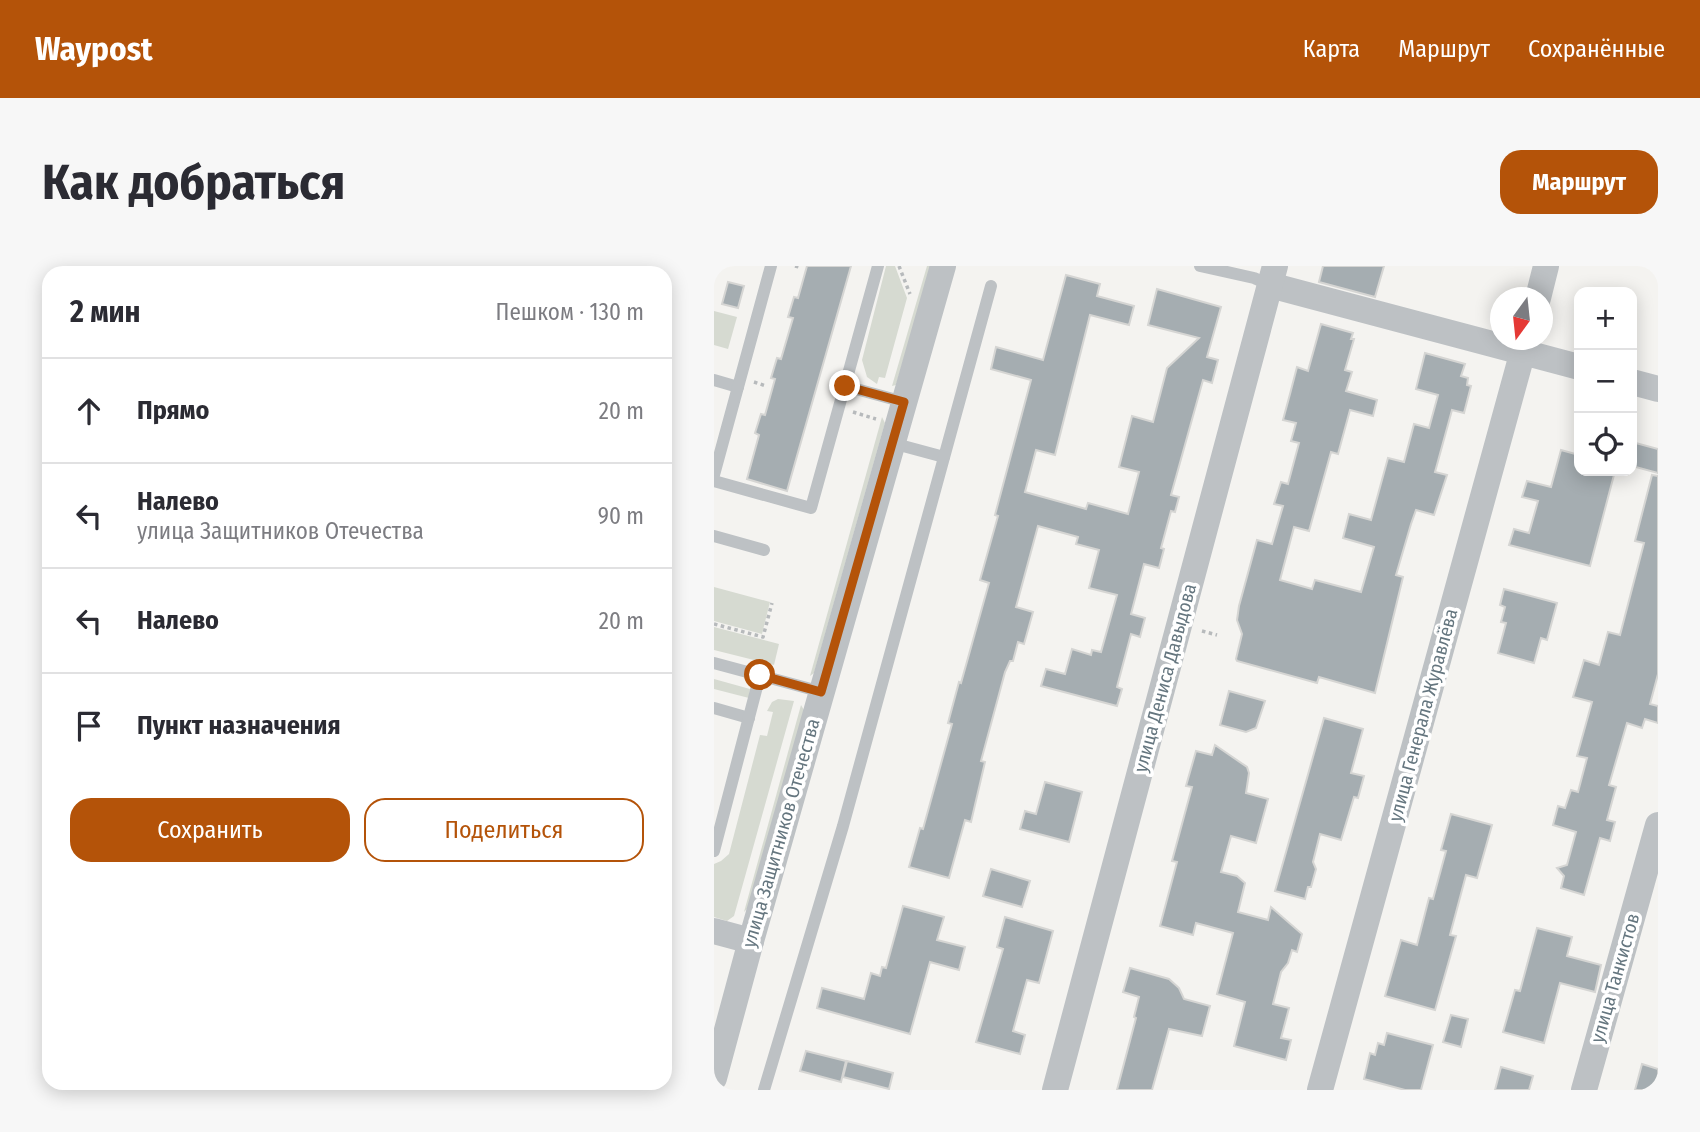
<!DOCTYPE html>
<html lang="ru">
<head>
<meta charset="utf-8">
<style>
  :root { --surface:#fff; --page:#f7f7f7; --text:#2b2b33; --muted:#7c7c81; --line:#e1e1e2; --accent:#b45309 }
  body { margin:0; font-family:"Fira Sans Condensed",sans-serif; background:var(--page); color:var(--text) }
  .controls { position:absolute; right:21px; top:21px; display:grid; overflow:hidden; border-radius:14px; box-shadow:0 4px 18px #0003 }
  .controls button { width:63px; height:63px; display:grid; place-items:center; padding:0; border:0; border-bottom:2px solid var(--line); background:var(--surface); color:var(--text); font:35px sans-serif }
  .compass { position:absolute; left:776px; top:21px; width:63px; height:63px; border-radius:50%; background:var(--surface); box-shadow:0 4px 18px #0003; rotate:195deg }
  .stop { position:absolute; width:21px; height:21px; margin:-16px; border:5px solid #b45309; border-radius:50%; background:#fff }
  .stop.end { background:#b45309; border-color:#fff; box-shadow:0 2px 7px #0008 }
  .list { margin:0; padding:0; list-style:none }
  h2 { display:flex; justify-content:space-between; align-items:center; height:91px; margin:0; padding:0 28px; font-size:30px }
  h2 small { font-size:23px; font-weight:400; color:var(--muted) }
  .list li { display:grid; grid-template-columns:46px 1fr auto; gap:21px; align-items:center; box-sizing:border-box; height:105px; padding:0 28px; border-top:2px solid var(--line) }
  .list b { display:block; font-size:26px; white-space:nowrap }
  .list p { margin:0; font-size:23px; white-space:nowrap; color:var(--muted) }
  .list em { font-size:23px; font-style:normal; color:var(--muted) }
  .actions { display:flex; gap:14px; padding:21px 28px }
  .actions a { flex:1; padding:16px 0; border:2px solid var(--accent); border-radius:21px; text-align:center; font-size:24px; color:var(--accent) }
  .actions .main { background:var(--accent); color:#fff }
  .icon { flex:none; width:38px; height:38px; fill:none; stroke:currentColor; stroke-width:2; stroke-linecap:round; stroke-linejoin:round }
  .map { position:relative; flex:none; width:944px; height:824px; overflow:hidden; border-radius:21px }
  header { display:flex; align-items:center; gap:42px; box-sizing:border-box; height:98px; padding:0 35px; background:var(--accent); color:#fff }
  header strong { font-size:33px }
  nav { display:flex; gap:38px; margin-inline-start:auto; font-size:24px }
  .intro { display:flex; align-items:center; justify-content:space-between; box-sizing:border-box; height:168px; padding:0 42px }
  h1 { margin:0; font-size:49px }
  .button { padding:18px 32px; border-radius:21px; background:var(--accent); color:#fff; font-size:24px; font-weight:700 }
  main { display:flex; gap:42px; padding:0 42px }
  aside { flex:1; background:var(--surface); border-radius:21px; box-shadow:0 4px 18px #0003 }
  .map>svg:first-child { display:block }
  .green { fill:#d6dad1 }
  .building { fill:#a5adb1; stroke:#d5d5d3; stroke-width:2 }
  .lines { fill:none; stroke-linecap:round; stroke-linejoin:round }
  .path { stroke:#b7babc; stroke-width:3.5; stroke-dasharray:3.5 3.5; stroke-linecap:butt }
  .lane { stroke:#bdc1c4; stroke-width:12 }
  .street { stroke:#bdc1c4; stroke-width:26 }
  .route { stroke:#b45309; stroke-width:9 }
  .labels { text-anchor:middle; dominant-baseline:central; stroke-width:7; stroke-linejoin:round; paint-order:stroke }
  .street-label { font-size:19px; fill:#65767f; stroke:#fff }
</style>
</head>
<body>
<header>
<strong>Waypost</strong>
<nav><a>Карта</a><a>Маршрут</a><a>Сохранённые</a></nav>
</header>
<div class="intro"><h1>Как добраться</h1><a class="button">Маршрут</a></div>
<main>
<aside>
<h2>2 мин<small>Пешком · 130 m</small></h2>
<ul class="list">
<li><svg class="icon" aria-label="ahead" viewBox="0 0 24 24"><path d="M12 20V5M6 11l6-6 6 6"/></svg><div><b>Прямо</b></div><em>20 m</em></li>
<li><svg class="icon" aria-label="left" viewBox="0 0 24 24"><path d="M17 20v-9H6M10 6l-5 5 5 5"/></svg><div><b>Налево</b><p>улица Защитников Отечества</p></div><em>90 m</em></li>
<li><svg class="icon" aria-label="left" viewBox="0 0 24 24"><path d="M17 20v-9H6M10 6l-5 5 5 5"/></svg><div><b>Налево</b></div><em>20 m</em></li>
<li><svg class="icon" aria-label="arrive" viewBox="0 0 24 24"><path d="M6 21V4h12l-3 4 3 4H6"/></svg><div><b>Пункт назначения</b></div></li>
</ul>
<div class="actions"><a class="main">Сохранить</a><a>Поделиться</a></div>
</aside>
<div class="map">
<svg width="944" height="824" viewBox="0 0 944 824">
  <rect width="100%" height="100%" fill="#f4f3f0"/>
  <g class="green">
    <path d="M172 0H181L193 32 171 112 165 111 163 118 153 111 148 94Z"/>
    <path d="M213 0H217L182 119 178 120Z"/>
    <path d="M0 45 23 51 14 83 0 79Z"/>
    <path d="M168 151 171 157 100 407 96 410Z"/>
    <path d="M0 321 56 336 48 368 0 355Z"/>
    <path d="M0 361 65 378 60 399 0 384Z"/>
    <path d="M0 413 36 423 35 432 0 423Z"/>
    <path d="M64 433 80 435 20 650 13 655 0 651V598L7 595 15 588 46 469 53 470 59 446 53 445 58 436Z"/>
    <path d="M87 439 90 444 34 642 30 646Z"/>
  </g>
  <g class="building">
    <path d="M93 0H137L73 225 33 213 45 169 41 167 47 148 51 149 61 113 57 112 63 92 67 93 79 52 74 51 80 31 84 32Z"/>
    <path d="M609 0H670L661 31 605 16Z"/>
    <path d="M352 9 386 18 383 30 420 40 415 59 376 49 341 189 322 184 311 226 372 243 374 237 414 248 425 206 405 201 418 150 439 156 453 102 485 72 434 59 443 23 507 41 493 91 504 94 498 117 489 114 457 229 465 231 461 246 457 245 447 282 450 283 445 302 430 298 417 348 431 352 426 371 417 368 403 421 408 423 403 440 327 420 332 403 351 408 358 383 377 389 378 384 387 386 403 329 375 322 385 284 362 278 364 271 324 260 302 341 319 346 310 378 304 376 299 395H296L291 406 267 495 271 496 257 556 251 554 235 612 195 601 206 562 209 563 238 458 234 457 245 416 247 417 275 317 266 314 284 250 281 249 317 114 277 103 282 81 329 94Z"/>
    <path d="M14 16 30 20 24 42 8 38Z"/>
    <path d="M607 58 639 67 637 73H640L631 104 638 106 632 125 663 134 659 150 636 144 624 188 617 186 595 265 580 261 566 314 598 323 601 314 647 326 660 281 629 272 635 248 657 254 674 192 690 196 700 158 715 162 724 129 702 123 711 87 751 98 747 110 754 112 753 119 757 120 750 147 738 144 721 206 733 209 720 249 702 244 697 258 682 309 689 311 661 427 605 411 603 417 523 395 522 393 528 368 523 354 525 340 543 274 558 278 569 240 560 238 567 216 574 218 585 177 577 175 582 157 569 154 576 128 583 101 594 105Z"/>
    <path d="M918 176 944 183V207L918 200Z"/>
    <path d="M847 184 865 189V205H901L876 300 795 279 800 263 815 267 824 235 808 231 813 215 837 221Z"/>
    <path d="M938 209 944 210V408L936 438 944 440V457L931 453 928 462 913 457 895 519 902 521 893 554 901 556 896 575 886 572 870 629 847 622 850 610 843 602 853 599 862 566 839 559 844 540 851 542 857 524 864 526 873 492 863 490 878 436 859 431 870 394 885 399 894 366 906 369 930 277 921 275Z"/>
    <path d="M790 323 843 337 833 374 827 372 820 397 784 387 792 357 787 356 791 341 786 339Z"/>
    <path d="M515 425 551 435 542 462 532 466 506 459Z"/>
    <path d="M610 452 649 463 637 507 650 510 644 532 640 531 627 574 606 568 599 596 602 603 597 621H594L591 633 561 625Z"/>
    <path d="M501 479 533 501 535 507 532 527 554 533 542 577 517 570 507 606 523 610 531 617 524 646 554 654 557 641 588 668 583 686 578 684 574 697 567 706 559 738 575 742 567 772 577 774 572 794 520 780 531 736 503 728 519 667 482 657 479 669 446 660 463 596 458 595 478 521 472 520 482 485 498 489Z"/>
    <path d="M331 516 368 526 355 576 306 563 311 545 322 548Z"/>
    <path d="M737 548 778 559 763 612 752 609 736 669 742 670 721 744 671 730 687 674 703 679 715 632 719 633 732 585 727 584Z"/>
    <path d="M277 603 316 615 308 641 269 630Z"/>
    <path d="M189 640 230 651 223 674 251 681 245 704 216 696 196 768 103 742 108 722 150 733 157 707 166 710 168 701 172 702Z"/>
    <path d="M291 651 339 665 325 717 313 714 299 765 311 769 306 788 262 776 289 683 283 681Z"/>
    <path d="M823 662 858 671 853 690 887 699 881 726 846 717 830 777 789 766 801 724 806 725Z"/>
    <path d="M416 702 455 713 465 722 470 733 496 740 488 770 455 763 438 824H403L422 752 420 751 425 731 409 726Z"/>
    <path d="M737 749 754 753 747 781 729 776Z"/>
    <path d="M673 767 719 779 707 824H691L650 813 656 787 661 789 664 777 670 779Z"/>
    <path d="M92 785 132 795 127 816 86 805Z"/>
    <path d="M133 795 179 807 175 823 129 811Z"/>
    <path d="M928 798 944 803V824H921Z"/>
    <path d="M787 801 819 810 815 824H781Z"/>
  </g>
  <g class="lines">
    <g class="path">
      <path d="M81 0 85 1"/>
      <path d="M185 0 196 28"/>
      <path d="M40 116 52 120"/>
      <path d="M139 146 162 153"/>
      <path d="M0 358 49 371 58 337"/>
      <path d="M488 365 503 369"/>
    </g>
    <g class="lane">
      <path d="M486 0 540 12 556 19"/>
      <path d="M0 114 24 121"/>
      <path d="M131 120 190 136"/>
      <path d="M178 177 230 191"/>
      <path d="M0 209 57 0"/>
      <path d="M0 215 97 242 164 0"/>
      <path d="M0 270 50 284"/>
      <path d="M0 397 108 426"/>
      <path d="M0 442 35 452"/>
      <path d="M0 585 46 409"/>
      <path d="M50 824 129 560 277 20"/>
    </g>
    <g class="street">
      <path d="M556 19 865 101"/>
      <path d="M824 32 832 0"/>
      <path d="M918 116 944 123"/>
      <path d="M0 665 37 675"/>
      <path d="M0 812 37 675 229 0"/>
      <path d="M341 824 561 0"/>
      <path d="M606 824 812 74"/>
      <path d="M870 824 944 559"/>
    </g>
  </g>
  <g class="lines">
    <path class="route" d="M46 409 107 426 190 136 131 120"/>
  </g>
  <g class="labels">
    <g class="street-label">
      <text transform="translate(451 412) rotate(-75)">улица Дениса Давыдова</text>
      <text transform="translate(709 449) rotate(-75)">улица Генерала Журавлёва</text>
      <text transform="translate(67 567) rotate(-74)">улица Защитников Отечества</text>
      <text transform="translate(901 712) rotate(-74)">улица Танкистов</text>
    </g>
  </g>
</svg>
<div class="controls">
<button>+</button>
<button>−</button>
<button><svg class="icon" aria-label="locate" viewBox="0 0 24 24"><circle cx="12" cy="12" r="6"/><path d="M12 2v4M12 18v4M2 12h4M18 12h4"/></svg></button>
</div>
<svg class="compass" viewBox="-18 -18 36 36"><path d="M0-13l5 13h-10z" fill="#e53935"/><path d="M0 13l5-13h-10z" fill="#7c7c81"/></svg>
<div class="stop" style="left:46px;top:409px"></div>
<div class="stop end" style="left:131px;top:120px"></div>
</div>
</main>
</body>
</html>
